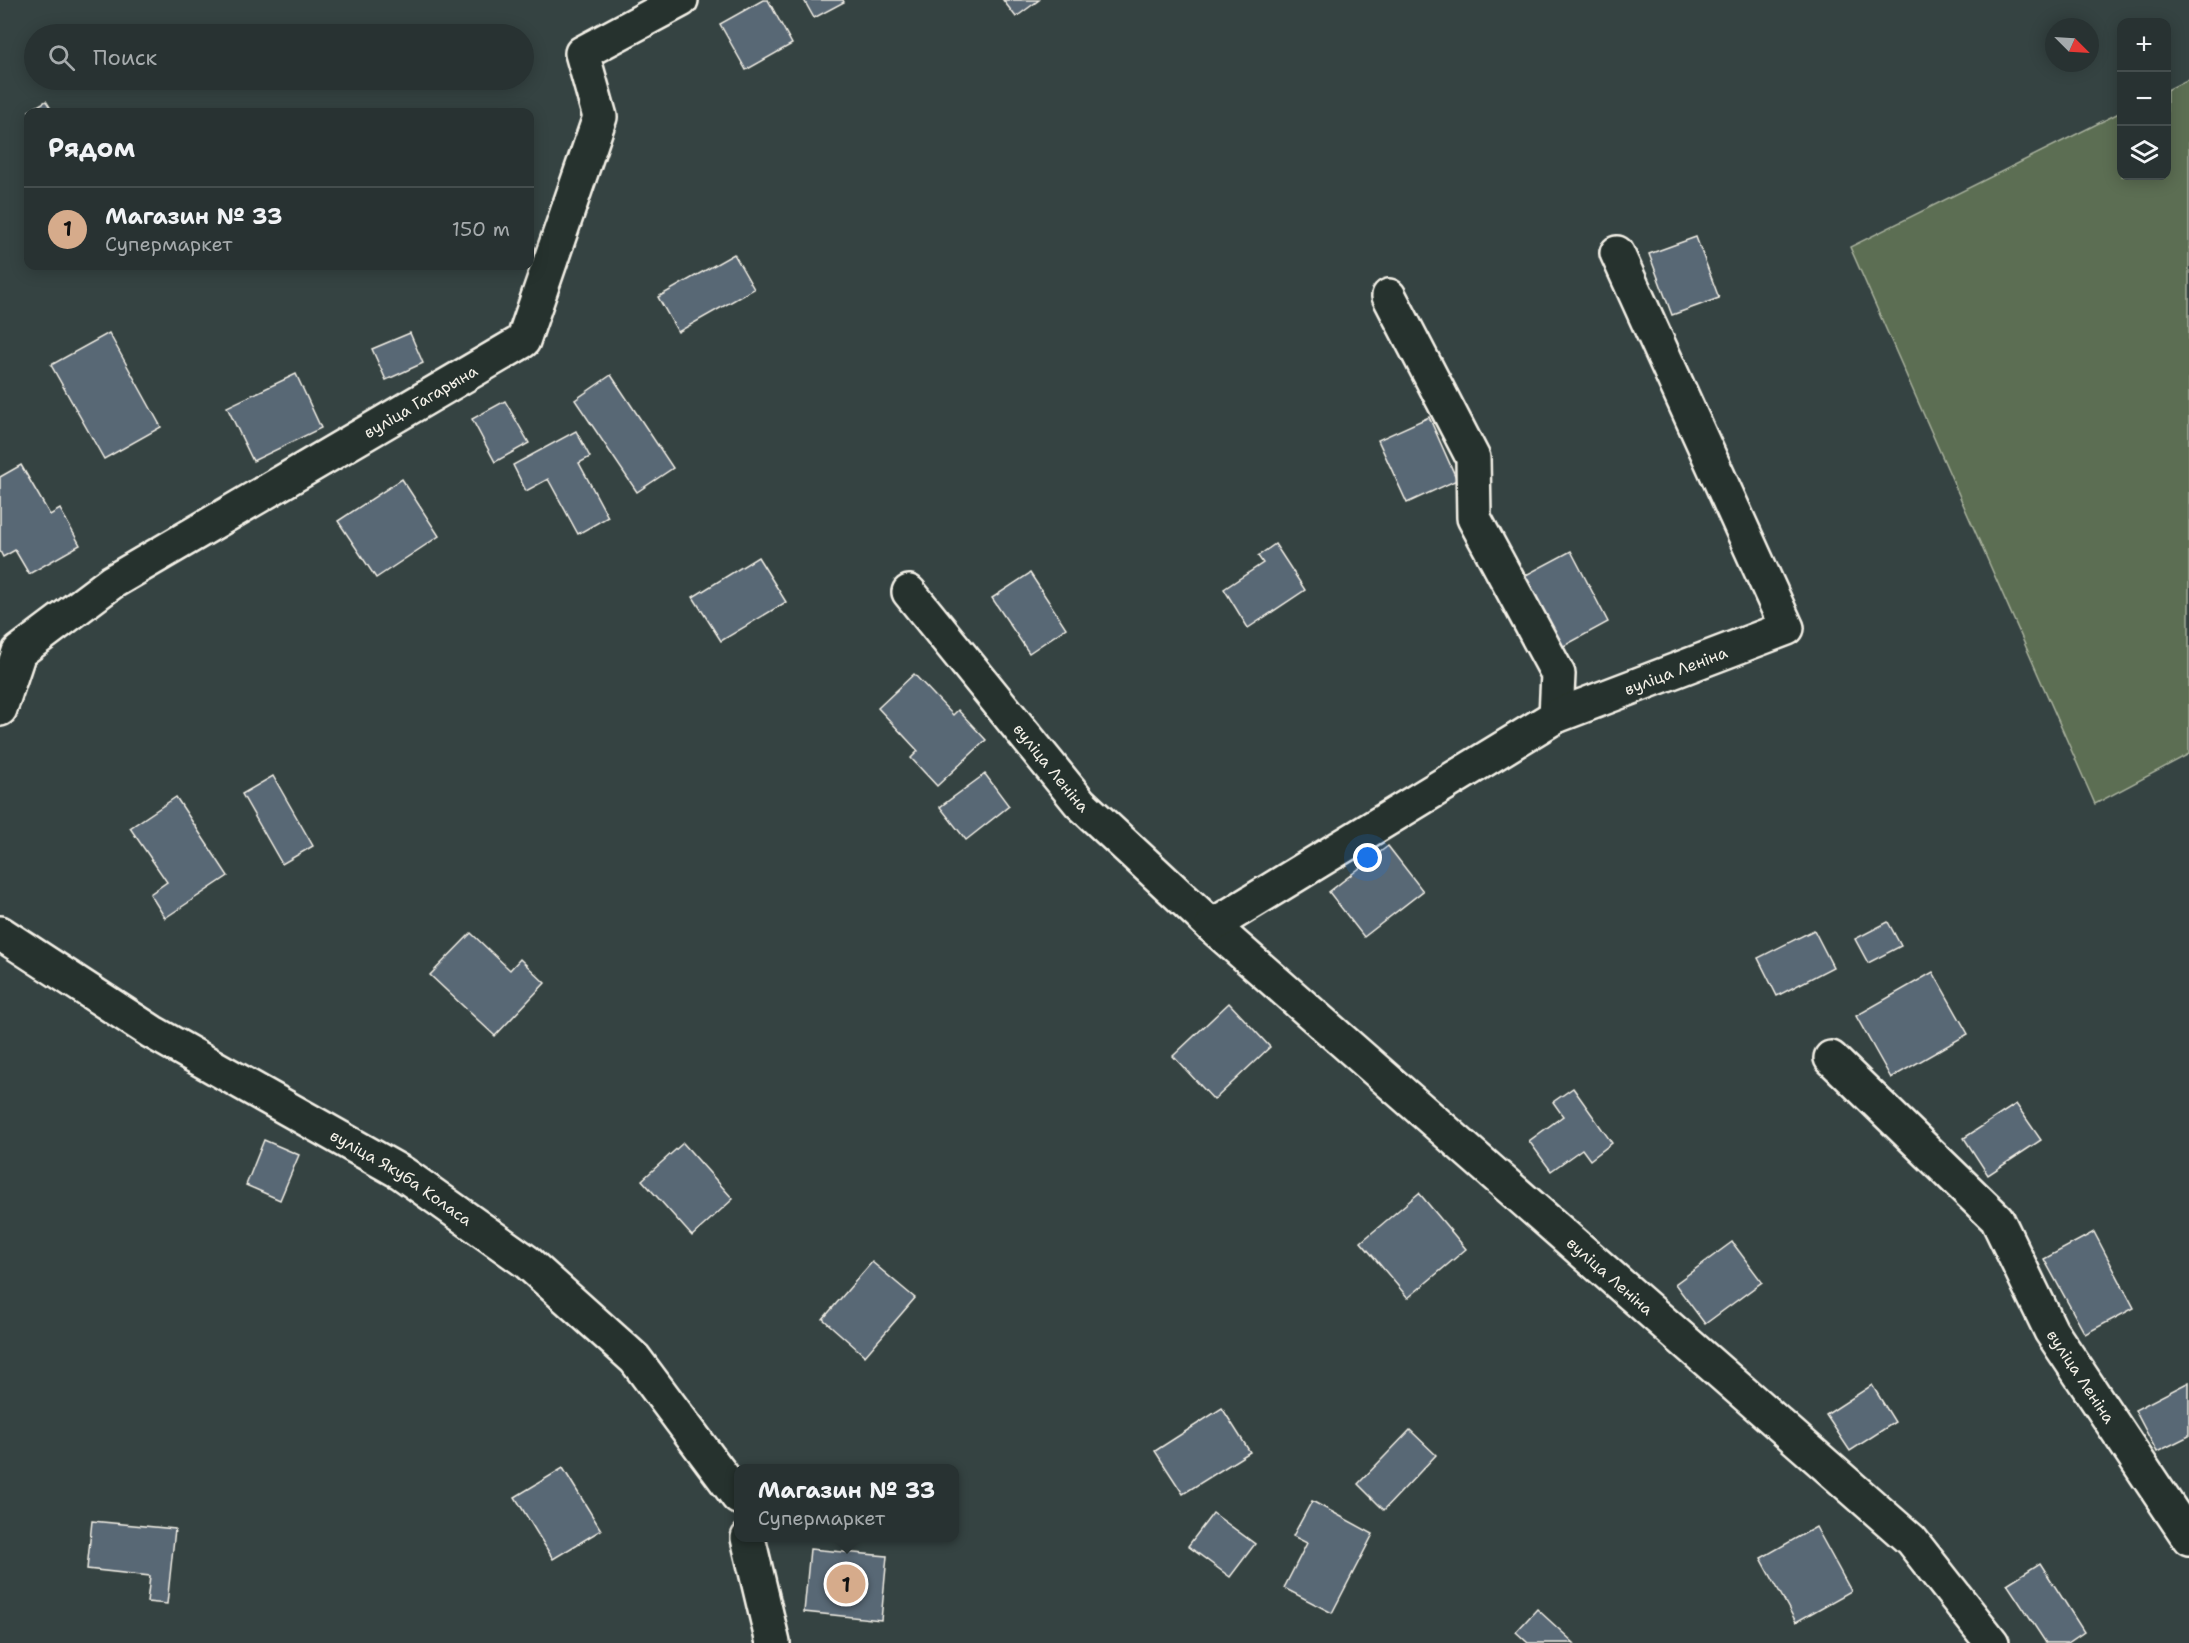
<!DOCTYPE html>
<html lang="ru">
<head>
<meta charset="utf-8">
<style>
  :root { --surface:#283232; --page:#303a3a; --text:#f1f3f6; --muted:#a5aaac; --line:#444d4d; --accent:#d6ab8b }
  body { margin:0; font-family:"Shantell Sans",sans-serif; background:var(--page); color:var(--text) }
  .controls { position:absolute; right:18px; top:18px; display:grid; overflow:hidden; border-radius:12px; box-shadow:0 3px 15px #0003 }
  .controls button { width:54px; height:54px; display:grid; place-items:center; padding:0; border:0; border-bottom:2px solid var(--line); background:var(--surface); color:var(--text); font:30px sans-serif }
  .compass { position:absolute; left:2045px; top:18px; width:54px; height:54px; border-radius:50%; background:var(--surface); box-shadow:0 3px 15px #0003; rotate:114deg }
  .you { position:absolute; left:1368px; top:858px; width:21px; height:21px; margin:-15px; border:4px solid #fff; border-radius:50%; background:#1a73e8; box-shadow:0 0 0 9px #1a73e833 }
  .badge { display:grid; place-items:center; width:39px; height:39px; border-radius:50%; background:var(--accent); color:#111; font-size:20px; font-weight:700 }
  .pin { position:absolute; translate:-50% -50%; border:3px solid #fff; box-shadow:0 2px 6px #0006 }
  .popup { position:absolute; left:734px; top:1464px; width:225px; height:78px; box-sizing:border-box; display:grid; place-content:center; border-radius:12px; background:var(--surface); filter:drop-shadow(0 2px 4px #0005); font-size:20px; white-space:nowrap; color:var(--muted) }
  .popup b { font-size:22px; color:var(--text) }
  .popup::after { content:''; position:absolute; left:50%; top:100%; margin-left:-12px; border:12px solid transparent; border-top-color:var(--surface) }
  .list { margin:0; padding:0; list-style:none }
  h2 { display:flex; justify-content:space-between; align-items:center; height:78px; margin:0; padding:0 24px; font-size:26px }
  h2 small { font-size:20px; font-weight:400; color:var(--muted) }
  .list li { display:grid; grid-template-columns:39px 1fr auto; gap:18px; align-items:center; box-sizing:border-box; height:84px; padding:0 24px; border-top:2px solid var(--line) }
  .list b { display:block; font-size:22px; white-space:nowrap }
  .list p { margin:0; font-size:20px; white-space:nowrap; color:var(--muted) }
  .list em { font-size:20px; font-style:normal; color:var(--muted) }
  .icon { flex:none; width:33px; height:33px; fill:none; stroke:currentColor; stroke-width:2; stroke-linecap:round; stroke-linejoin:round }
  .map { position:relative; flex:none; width:2189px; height:1643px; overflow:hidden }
  .search { position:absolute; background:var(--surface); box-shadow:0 3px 15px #0003; left:24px; top:24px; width:510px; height:66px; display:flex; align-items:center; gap:15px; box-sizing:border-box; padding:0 21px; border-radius:33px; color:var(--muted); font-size:22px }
  .panel { position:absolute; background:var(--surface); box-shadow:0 3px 15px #0003; left:24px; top:108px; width:510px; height:162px; border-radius:12px }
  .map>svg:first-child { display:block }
  .green { fill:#5b6e52; stroke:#a8b09d; stroke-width:1.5 }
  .building { fill:#596774; stroke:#f4f1e8; stroke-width:1.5 }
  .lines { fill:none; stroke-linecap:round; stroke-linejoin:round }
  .minor-casing { stroke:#f4f1e8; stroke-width:38 }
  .minor { stroke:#26332d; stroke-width:33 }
  .labels { text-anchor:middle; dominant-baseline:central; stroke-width:5; stroke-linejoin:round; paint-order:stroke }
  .street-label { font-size:16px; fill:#f4f1e8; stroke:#26332d }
</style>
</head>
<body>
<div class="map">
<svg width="2189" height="1643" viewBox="0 0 2189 1643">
  <rect width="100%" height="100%" fill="#354342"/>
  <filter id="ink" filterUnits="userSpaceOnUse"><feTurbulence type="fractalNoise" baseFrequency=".0167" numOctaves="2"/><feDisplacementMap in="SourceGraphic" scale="12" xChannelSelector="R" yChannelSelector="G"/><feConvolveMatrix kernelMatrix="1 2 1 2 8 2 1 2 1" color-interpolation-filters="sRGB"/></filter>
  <g filter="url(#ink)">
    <path class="green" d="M2189 79V754L2095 804 1850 247 2121 112 2122 176H2166L2167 90Z"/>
    <g class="building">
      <path d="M763 0H768L792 44 746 70 720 24Z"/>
      <path d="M804 0H843L844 2 814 18Z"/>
      <path d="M1003 0H1039L1016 17Z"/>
      <path d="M46 101 53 112H30L29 111Z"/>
      <path d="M1696 237 1719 298 1672 315 1649 254Z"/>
      <path d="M734 254 754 289 678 332 658 297Z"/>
      <path d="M109 333 161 427 104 459 51 365Z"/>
      <path d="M410 333 423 363 386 380 372 349Z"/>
      <path d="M296 374 321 428 253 461 227 407Z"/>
      <path d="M611 375 673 468 637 492 575 400Z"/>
      <path d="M505 401 529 443 495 462 472 419Z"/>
      <path d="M1429 417 1457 480 1407 503 1378 440Z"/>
      <path d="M576 431 590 457 579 463 608 517 578 534 548 479 526 491 513 465Z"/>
      <path d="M21 465 50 515 60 509 80 545 29 574 15 550 3 557 0 551V477Z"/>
      <path d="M402 479 439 536 376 578 338 521Z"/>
      <path d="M1275 544 1305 590 1248 628 1224 589 1263 563 1258 556Z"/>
      <path d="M1571 551 1608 622 1562 647 1524 576Z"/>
      <path d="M758 557 786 602 721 641 693 597Z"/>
      <path d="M1030 573 1066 628 1029 653 992 598Z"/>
      <path d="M914 674 953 715 958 710 986 740 937 786 911 758 918 751 878 708Z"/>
      <path d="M985 774 1009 806 966 840 940 807Z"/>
      <path d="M273 776 313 846 282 864 242 794Z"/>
      <path d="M176 797 228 876 165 918 150 894 167 882 130 828Z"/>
      <path d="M1388 846 1423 891 1364 937 1329 892Z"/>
      <path d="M1888 922 1901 946 1868 963 1855 939Z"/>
      <path d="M1814 930 1833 967 1777 996 1758 958Z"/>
      <path d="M471 933 510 970 520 959 545 983 495 1036 430 975Z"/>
      <path d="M1933 972 1968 1034 1891 1078 1856 1016Z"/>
      <path d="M1229 1003 1270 1047 1214 1100 1173 1056Z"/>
      <path d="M1573 1088 1612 1143 1590 1160 1582 1149 1551 1171 1529 1141 1563 1116 1553 1102Z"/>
      <path d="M2016 1104 2041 1140 1988 1175 1964 1138Z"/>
      <path d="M264 1140 299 1155 280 1200 246 1185Z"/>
      <path d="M683 1143 733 1199 692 1236 642 1180Z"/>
      <path d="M1419 1193 1466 1249 1408 1298 1361 1242Z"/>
      <path d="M2094 1232 2134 1308 2085 1334 2044 1259Z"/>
      <path d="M1732 1242 1762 1282 1705 1324 1675 1284Z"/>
      <path d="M872 1262 915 1298 865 1356 823 1319Z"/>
      <path d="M2189 1382V1436L2157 1452 2135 1410Z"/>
      <path d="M1872 1385 1895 1422 1850 1451 1826 1415Z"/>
      <path d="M1222 1408 1250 1452 1183 1494 1155 1451Z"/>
      <path d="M1410 1430 1436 1455 1384 1510 1358 1484Z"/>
      <path d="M563 1468 601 1530 553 1559 515 1497Z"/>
      <path d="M1312 1501 1373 1534 1332 1613 1284 1588 1307 1543 1293 1536Z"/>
      <path d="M1213 1513 1255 1544 1230 1577 1188 1546Z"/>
      <path d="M92 1521 175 1529 167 1604 147 1602 150 1576 87 1569Z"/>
      <path d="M1816 1527 1851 1591 1796 1622 1761 1558Z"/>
      <path d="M810 1549 887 1556 881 1620 804 1612Z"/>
      <path d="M2040 1563 2084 1632 2068 1643H2046L2007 1584Z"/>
      <path d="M1537 1609 1574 1643H1528L1516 1632Z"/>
    </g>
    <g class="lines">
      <g class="minor-casing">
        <g id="minor">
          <path d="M1389 296 1473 458 1474 518 1558 674 1556 716"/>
          <path id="s1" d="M909 592 1080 803 1212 926 1911 1540 1992 1643"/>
          <path id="s2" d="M0 709 19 652 112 582 523 341 600 117 582 53 681 0"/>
          <path id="s3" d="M1212 926 1556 716 1787 628 1617 253"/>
          <path id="s4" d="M0 933 152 1032 402 1173 527 1262 635 1359 738 1497"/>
          <path id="s5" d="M1831 1058 1997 1219 2051 1331 2189 1538"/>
          <path d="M748 1538 773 1643"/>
        </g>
      </g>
      <use href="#minor" class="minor"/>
    </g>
  </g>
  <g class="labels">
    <g class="street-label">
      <text stroke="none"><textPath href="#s2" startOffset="534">вуліца Гагарына</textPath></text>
      <text stroke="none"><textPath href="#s3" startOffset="531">вуліца Леніна</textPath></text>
      <text stroke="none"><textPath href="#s1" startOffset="226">вуліца Леніна</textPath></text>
      <text stroke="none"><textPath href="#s4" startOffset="470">вуліца Якуба Коласа</textPath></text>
      <text stroke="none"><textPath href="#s1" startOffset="982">вуліца Леніна</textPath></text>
      <text stroke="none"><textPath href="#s5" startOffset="410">вуліца Леніна</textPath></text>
    </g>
  </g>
</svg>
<div class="controls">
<button>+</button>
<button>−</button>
<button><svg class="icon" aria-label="layers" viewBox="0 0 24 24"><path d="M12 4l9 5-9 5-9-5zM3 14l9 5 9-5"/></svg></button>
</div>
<svg class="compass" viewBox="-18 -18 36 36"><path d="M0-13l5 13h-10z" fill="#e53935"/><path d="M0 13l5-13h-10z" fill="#a5aaac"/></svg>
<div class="you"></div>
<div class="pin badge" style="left:846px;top:1584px">1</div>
<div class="popup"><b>Магазин № 33</b>Супермаркет</div>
<div class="search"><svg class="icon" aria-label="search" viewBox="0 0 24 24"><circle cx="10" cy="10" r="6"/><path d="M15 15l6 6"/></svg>Поиск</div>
<section class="panel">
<h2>Рядом<small></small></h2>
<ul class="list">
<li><span class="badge">1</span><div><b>Магазин № 33</b><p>Супермаркет</p></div><em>150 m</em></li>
</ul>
</section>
</div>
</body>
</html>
